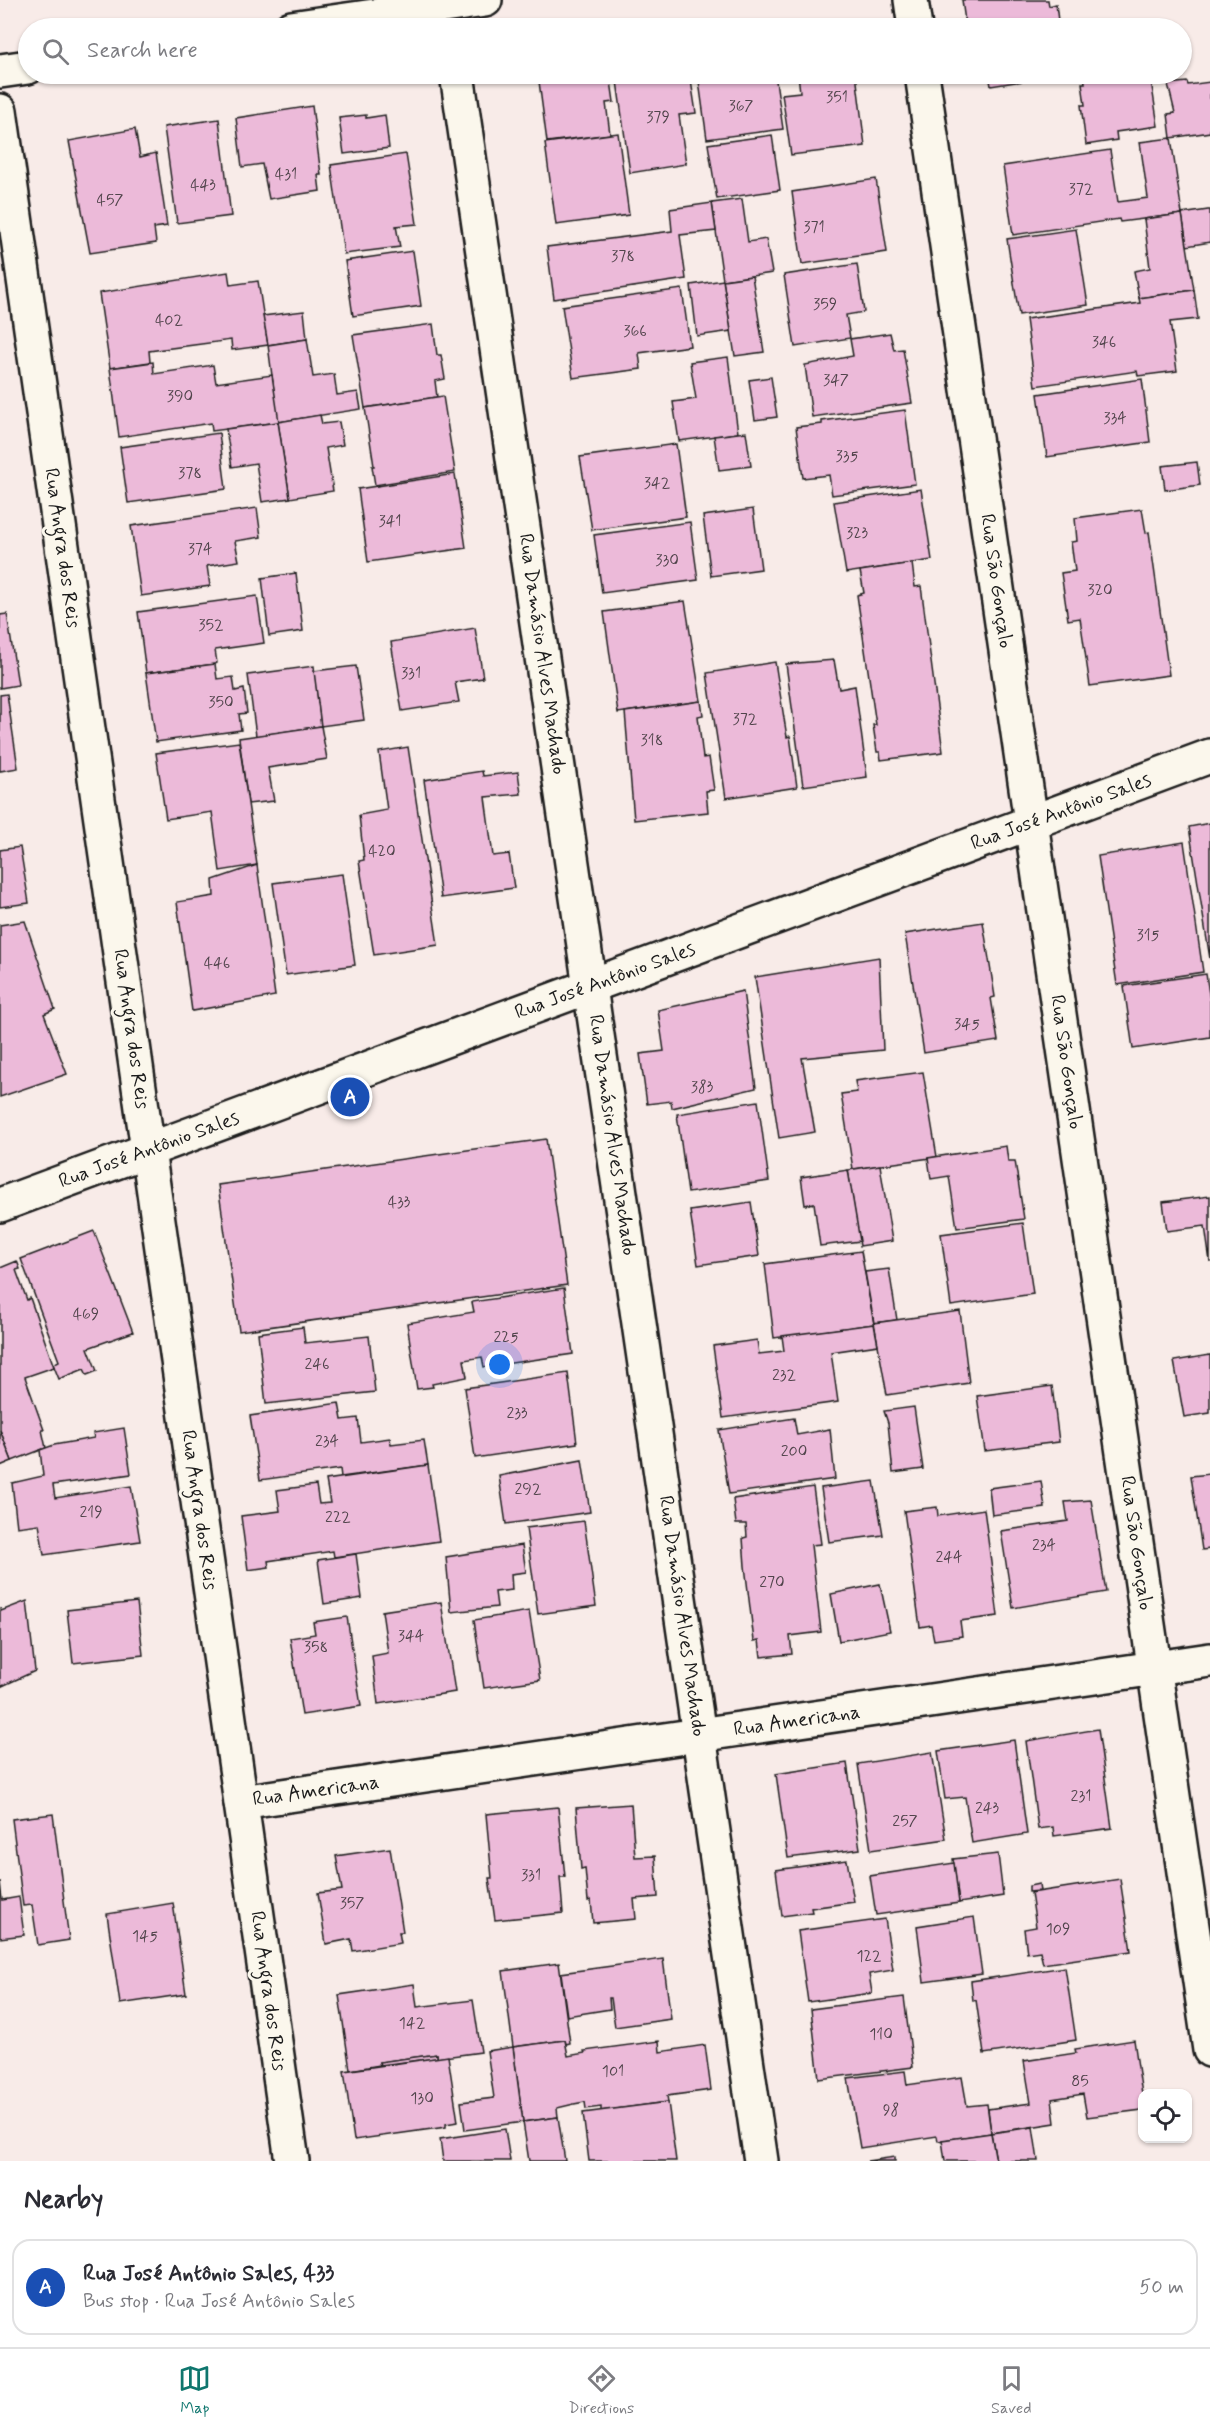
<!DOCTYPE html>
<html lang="en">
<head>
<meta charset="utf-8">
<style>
  :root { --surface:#fff; --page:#f2f2f3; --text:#2b2b33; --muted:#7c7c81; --line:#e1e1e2; --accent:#0f766e }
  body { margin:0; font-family:Mynerve,sans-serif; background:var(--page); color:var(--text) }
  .controls { position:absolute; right:18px; bottom:18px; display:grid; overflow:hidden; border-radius:12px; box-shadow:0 2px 4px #0004 }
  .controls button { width:54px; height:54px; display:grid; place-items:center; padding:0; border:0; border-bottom:2px solid var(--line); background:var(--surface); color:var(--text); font:30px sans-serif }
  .you { position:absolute; left:500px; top:1365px; width:21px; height:21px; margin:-15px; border:4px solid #fff; border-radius:50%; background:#1a73e8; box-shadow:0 0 0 9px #1a73e833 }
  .badge { display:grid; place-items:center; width:39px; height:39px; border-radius:50%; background:var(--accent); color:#fff; font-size:20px; font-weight:700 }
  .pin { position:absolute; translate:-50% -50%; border:3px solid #fff; box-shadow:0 2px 6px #0006 }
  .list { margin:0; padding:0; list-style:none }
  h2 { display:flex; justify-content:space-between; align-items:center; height:78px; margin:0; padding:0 24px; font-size:26px }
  h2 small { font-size:20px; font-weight:400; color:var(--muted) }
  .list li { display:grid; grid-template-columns:39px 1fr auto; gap:18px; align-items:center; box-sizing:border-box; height:96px; margin:0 12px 12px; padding:0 12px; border:2px solid var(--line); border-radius:18px }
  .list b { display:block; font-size:22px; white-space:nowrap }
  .list p { margin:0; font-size:20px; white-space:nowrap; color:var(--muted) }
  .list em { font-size:20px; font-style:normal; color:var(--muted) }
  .icon { flex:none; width:33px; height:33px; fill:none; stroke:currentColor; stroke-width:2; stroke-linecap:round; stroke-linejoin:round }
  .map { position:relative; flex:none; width:1210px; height:2161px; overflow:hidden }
  .search { position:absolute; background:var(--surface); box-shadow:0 2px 4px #0004; left:18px; right:18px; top:18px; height:66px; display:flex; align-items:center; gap:15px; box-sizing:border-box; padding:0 21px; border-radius:33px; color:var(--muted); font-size:22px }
  .sheet { height:186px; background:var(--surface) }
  nav { display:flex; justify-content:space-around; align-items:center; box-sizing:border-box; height:84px; border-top:2px solid var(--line); background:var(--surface); font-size:16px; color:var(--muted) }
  nav a { display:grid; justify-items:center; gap:3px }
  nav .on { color:var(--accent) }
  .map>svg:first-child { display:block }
  .building { fill:#ecbad9; stroke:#1c1c1c; stroke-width:1.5 }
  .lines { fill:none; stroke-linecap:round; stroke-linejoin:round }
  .street-casing { stroke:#1c1c1c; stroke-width:38 }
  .secondary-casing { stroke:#1c1c1c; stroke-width:38 }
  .street { stroke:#fbf7ec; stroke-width:33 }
  .secondary { stroke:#fbf7ec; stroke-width:33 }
  .labels { text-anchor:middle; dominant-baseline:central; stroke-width:6; stroke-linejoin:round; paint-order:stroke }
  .number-label { font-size:16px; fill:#50444b }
  .street-label { font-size:20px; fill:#1c1c1c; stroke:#fbf7ec }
</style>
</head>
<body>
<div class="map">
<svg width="1210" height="2161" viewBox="0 0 1210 2161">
  <rect width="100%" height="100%" fill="#f8ebe8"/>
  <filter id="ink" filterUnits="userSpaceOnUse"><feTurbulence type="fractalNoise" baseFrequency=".0167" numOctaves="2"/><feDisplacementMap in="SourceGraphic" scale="12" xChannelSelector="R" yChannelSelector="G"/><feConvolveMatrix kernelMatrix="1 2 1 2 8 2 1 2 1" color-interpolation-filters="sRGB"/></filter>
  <g filter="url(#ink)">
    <g class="building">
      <path d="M962 0H1048L1049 6 1056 4 1058 21 1046 23 1047 28H966Z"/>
      <path d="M538 74H610L614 102 606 103 610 134 547 142Z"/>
      <path d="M616 74H690L696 113 679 115 686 164 630 173Z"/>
      <path d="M698 74H775L783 129 707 139Z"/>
      <path d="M798 74H856L865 146 791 155 782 94 800 92Z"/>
      <path d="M989 74H1054V76L991 86Z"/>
      <path d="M1084 74H1150L1158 126 1116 132 1117 140 1086 145 1081 105H1085L1082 83H1085Z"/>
      <path d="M1187 82 1188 85 1210 82V132L1171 138 1168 114 1175 113 1168 84Z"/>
      <path d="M312 106 321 175H318L320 191 269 199 262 164 242 167 236 118Z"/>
      <path d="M366 115V118L385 115 389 148 344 154 339 118Z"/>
      <path d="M219 119 231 216 177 223 164 127Z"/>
      <path d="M135 129 140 157 156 153 167 226 154 228 156 243 90 253 69 141Z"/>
      <path d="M618 133 629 215 556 225 545 143Z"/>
      <path d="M772 135 780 190 717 199 708 144Z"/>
      <path d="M1171 138 1182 214 1120 222 1119 219 1013 235 1003 166 1110 150 1118 202 1148 198 1140 142Z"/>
      <path d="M406 154 417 224 396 226 400 247 344 254 331 165Z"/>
      <path d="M876 179 887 252 802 264 792 192Z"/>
      <path d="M742 199 748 242 766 239 772 273 723 280 712 203Z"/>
      <path d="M712 203 716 231 680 235 686 279 554 299 547 247 672 231 670 209Z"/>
      <path d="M1208 210H1210V242L1187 246 1182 214Z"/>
      <path d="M1182 214 1194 290 1139 298 1134 271 1150 268 1144 219Z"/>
      <path d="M1076 229 1088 305 1019 315 1007 239Z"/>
      <path d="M413 251 421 306 353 316 345 261Z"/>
      <path d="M857 264 864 312 846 315 850 338 795 347 784 275Z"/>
      <path d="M228 272 230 285 258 281 268 345 232 350 231 340 149 351 150 362 110 368 99 293Z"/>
      <path d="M752 276 764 352 735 356 723 280Z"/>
      <path d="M723 280 731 331 697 336 691 285Z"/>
      <path d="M682 289 690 346 639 353 641 369 573 378 562 306Z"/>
      <path d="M1194 290 1198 319 1170 322 1177 371 1138 376 1137 371 1035 386 1026 319 1140 303 1139 298Z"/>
      <path d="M304 311 307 339 268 345 263 316Z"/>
      <path d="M433 324 437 355H441L445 379 435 381 437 397 365 408 353 335Z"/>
      <path d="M890 333 894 350 903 349 912 403 812 417 805 365 853 356 850 339Z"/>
      <path d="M307 339 313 377 334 374 337 395 358 392 361 409 278 422 268 345Z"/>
      <path d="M728 357 738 433 679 441 673 402 696 399 690 362Z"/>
      <path d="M153 362 154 374 213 365 216 383 272 375 279 422 212 431 211 423 119 437 110 368Z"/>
      <path d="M771 377 777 417 755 420 749 380Z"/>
      <path d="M1142 379 1150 442 1047 457 1038 394Z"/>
      <path d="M443 396 455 472 375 485 372 466H374L365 408Z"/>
      <path d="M905 410 915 484 832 495 829 475 803 478 796 427 822 424V421Z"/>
      <path d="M320 415 322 424 339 422 343 445 326 448 333 491 290 498 278 422Z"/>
      <path d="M278 422 290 498 262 502 256 463 232 467 226 429Z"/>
      <path d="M746 432 751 466 719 470 714 436Z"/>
      <path d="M219 433 226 489 128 503 120 447Z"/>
      <path d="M676 444 686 517 592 530 580 457Z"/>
      <path d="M1197 462 1200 485 1165 490 1162 466Z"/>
      <path d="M455 474 466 548 368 562 358 489Z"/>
      <path d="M921 489 932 560 846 573 834 502Z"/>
      <path d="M257 508 261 537 235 541 239 561 207 566 210 586 141 596 131 526Z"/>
      <path d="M753 509 761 569 711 576 703 516Z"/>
      <path d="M1142 509 1146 533 1149 532 1169 675 1090 686 1080 618 1068 620 1061 573 1075 571 1071 542 1077 541 1075 518Z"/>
      <path d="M690 522 698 580 602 593 594 535Z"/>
      <path d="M912 563 915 587 921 586 943 752 881 760 880 752H877L873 725H876L857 595 864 593 860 571Z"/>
      <path d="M296 573 303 631 269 636 262 578Z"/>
      <path d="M257 596 264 643 215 650 217 663 215 664 146 673 138 612Z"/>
      <path d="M685 601 701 701 618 713 604 612Z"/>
      <path d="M7 614 18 685 0 688V615Z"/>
      <path d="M475 628 483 678 455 682 459 702 402 711 391 642Z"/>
      <path d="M834 660 839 689 855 686 867 777 803 786 786 664Z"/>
      <path d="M775 662 787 737 790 736 797 787 726 798 707 673Z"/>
      <path d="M215 664 217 679 233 677 235 691 244 689 247 713 239 714 241 730 156 742 146 673Z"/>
      <path d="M314 666 321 726 256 736 248 675Z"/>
      <path d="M356 666 364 720 321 726 314 671Z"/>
      <path d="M7 694 18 768 0 771V695Z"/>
      <path d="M701 701 703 715 698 716 703 758 709 757 714 790 706 791 708 812 634 820 625 712Z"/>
      <path d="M321 726 327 759 268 768 274 801 248 804 239 738Z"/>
      <path d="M239 742 257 865 220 871 212 812 166 819 156 753Z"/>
      <path d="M408 747 438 945 374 955 359 861 364 860 359 815 387 810 379 752Z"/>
      <path d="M482 771 483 776 518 772 521 794 485 797 493 856 509 854 514 888 441 898 424 780Z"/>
      <path d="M1210 823V959L1189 827Z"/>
      <path d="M1184 842 1203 972 1117 985 1098 856Z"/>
      <path d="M20 847 29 903 0 907V850Z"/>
      <path d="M257 865 275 996 192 1011 177 902 214 896 213 880Z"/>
      <path d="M342 874 355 965 286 975 273 883Z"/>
      <path d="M25 921 55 1009 44 1014 67 1074 0 1097V925Z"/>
      <path d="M983 922 995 997 991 998 998 1041 924 1053 905 934Z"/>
      <path d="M879 957 883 1050 802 1058 815 1132 779 1138 755 977Z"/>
      <path d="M1206 974 1210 1001V1037L1133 1049 1124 986Z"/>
      <path d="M743 991 756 1088 672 1108 671 1101 647 1104 640 1054 664 1051 658 1010Z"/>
      <path d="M923 1072 937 1157 853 1169 841 1094 857 1092 855 1081Z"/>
      <path d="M758 1101 769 1181 688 1193 677 1114Z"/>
      <path d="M546 1139 567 1285 239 1331 218 1185Z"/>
      <path d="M1006 1146 1008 1161H1015L1024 1219 957 1228 949 1176 931 1179 928 1158Z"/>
      <path d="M880 1165 892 1241 860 1246 848 1170Z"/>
      <path d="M848 1170 860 1241 820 1246 814 1203 805 1205 801 1177Z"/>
      <path d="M1210 1196V1262L1205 1226 1167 1231 1163 1202Z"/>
      <path d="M751 1202 759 1256 698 1265 690 1211Z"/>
      <path d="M1023 1223 1033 1294 951 1306 941 1234Z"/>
      <path d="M94 1231 133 1332 88 1348 97 1371 87 1375 84 1369 59 1379 53 1364 59 1361 21 1259Z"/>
      <path d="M861 1251 874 1324 774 1338 765 1264Z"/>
      <path d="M17 1261 20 1269 16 1270 27 1300 30 1298 54 1367 25 1377 44 1430H42L46 1448 12 1461 0 1430V1268Z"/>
      <path d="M889 1269 897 1320 874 1323 865 1272Z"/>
      <path d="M564 1288 573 1354 484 1367 482 1357 464 1360 467 1377 432 1384 433 1387 417 1389 407 1323 474 1312 472 1302Z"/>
      <path d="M960 1311 969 1383 887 1395 874 1323Z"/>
      <path d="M874 1324 878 1345 831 1352 838 1402 723 1418 713 1346 757 1340 759 1354 784 1351 782 1336Z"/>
      <path d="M303 1327 305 1343 369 1336 375 1392 266 1404 258 1333Z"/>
      <path d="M1210 1355V1413L1184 1417 1174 1361Z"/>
      <path d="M568 1373 577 1443 475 1458 465 1388Z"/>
      <path d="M1052 1386 1059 1442 985 1451 977 1396Z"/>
      <path d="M339 1403 342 1420 358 1418 361 1442 390 1438 391 1444 424 1440 428 1465 341 1477 340 1469 260 1480 250 1416Z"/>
      <path d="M914 1407 923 1469 893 1473 888 1423 884 1411Z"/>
      <path d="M794 1418 797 1435 830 1429 835 1479 729 1494 719 1430Z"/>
      <path d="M124 1428 131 1474 53 1485 55 1498 131 1486 140 1541 44 1555 39 1524 17 1527 12 1483 43 1476 40 1450 54 1445 94 1438 93 1433Z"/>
      <path d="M0 1430 12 1461 0 1466Z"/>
      <path d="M582 1460 590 1512 506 1524 499 1476Z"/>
      <path d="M428 1465 439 1541 334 1557 333 1551 268 1561 269 1567 248 1570 241 1516 280 1511 277 1490 316 1485 319 1504 330 1503 326 1480Z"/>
      <path d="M1210 1474V1549L1202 1550 1191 1476Z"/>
      <path d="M874 1481 883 1535 829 1542 821 1488Z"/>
      <path d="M1041 1481 1045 1508 992 1515 989 1488Z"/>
      <path d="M813 1487 821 1544 811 1545 821 1632 790 1636 792 1654 761 1657 759 1640 754 1641 745 1566 743 1538 747 1537 746 1524H736L733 1499Z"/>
      <path d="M1091 1500 1106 1592 1013 1608 1001 1531 1068 1521 1065 1502Z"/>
      <path d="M937 1507 938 1516 984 1509 998 1616 960 1621 962 1636 934 1640 931 1625 920 1627 904 1511Z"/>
      <path d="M584 1521 596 1606 538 1614 526 1528Z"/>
      <path d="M522 1545 526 1572 511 1574 512 1590 495 1592 497 1607 451 1612 446 1557Z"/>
      <path d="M356 1554 362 1598 324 1604 318 1560Z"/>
      <path d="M880 1584 890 1631 839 1641 831 1594Z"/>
      <path d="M27 1601 35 1671 0 1687V1608L1 1611Z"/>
      <path d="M137 1602 143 1655 73 1663 67 1610Z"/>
      <path d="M441 1602 455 1692 378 1704 372 1656 388 1653 382 1611Z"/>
      <path d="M529 1611 540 1680 484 1688 474 1620Z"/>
      <path d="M347 1617 361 1706 302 1715 290 1638 315 1634 313 1622Z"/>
      <path d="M1098 1729 1112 1828 1054 1836 1053 1827 1038 1829 1026 1741Z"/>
      <path d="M1014 1740 1027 1834 972 1843 965 1797 945 1799 938 1751Z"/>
      <path d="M932 1752 946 1839 871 1850 858 1764Z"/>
      <path d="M847 1763 860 1849 788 1858 776 1774Z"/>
      <path d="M631 1804 635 1857 655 1856 658 1897 634 1899 636 1919 593 1923 591 1900 588 1901 585 1868 581 1869 576 1808Z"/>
      <path d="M558 1807 565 1877H560L563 1913 495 1920 489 1878H492L486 1814Z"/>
      <path d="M53 1814 69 1940 38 1945 32 1905 23 1906 12 1819Z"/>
      <path d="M390 1848 403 1932H399L401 1943 353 1951 351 1939 326 1944 318 1893 342 1890 336 1856Z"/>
      <path d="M998 1854 1003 1896 959 1903 953 1859Z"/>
      <path d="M847 1860 854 1902 811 1908 812 1912 782 1916 776 1870Z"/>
      <path d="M954 1863 959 1903 876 1915 870 1876Z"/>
      <path d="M1120 1879 1131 1951 1043 1964 1040 1951 1027 1953 1024 1929 1036 1927 1031 1893Z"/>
      <path d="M0 1881 2 1900 19 1897 24 1935 0 1938Z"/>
      <path d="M1039 1884 1040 1891 1029 1892V1886Z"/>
      <path d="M173 1903 186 1994 120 2004 107 1914Z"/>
      <path d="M974 1917 982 1974 924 1982 917 1926Z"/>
      <path d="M885 1919 893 1970 869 1974 872 1993 808 2002 798 1931Z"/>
      <path d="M663 1959 671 2019 615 2027 611 1998H609L610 2009 567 2016 561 1973Z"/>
      <path d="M559 1963 570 2043 566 2044 565 2040 513 2047 503 1971Z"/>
      <path d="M1065 1967 1076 2040 984 2054 976 2000 973 2001 971 1981Z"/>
      <path d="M414 1984 417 2007 473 2000 481 2052 437 2058V2054L379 2062 380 2065 350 2070 339 1995Z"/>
      <path d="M904 1997 913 2067 819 2079 811 2009Z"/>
      <path d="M565 2040 568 2056 585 2053 584 2051 659 2041 660 2052 705 2045 711 2090 667 2096 668 2102 601 2111V2107L586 2109 585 2102 574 2104 557 2108 558 2117 523 2122 513 2047Z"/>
      <path d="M1134 2040 1142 2094V2110L1087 2117 1083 2094 1052 2099 1055 2123 991 2133 988 2109 1031 2103 1024 2061 1076 2053 1075 2049Z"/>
      <path d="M513 2047 523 2122 465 2130 461 2102 494 2098 487 2051Z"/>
      <path d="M437 2054V2058L380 2065 379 2062Z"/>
      <path d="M448 2056 458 2122 446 2124V2127L354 2140 344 2071Z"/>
      <path d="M905 2071 907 2085 962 2077 967 2106 987 2104 991 2133 938 2141 937 2136 860 2148 848 2078Z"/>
      <path d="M668 2102 676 2161H589L583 2113Z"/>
      <path d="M558 2117 565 2161H529L523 2122Z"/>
      <path d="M1033 2127 1038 2161H996L991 2133Z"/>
      <path d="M505 2129 510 2161H443L440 2139Z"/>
      <path d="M991 2133 996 2161H945L942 2140Z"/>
      <path d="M895 2157V2161H867Z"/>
    </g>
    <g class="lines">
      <g class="street-casing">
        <g id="street">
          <path d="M911 0 915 28"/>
          <path d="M291 28 485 0"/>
          <path d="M0 71 28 67"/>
          <path d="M457 74 761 2161"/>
          <path d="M922 74 1210 2050"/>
          <path d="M0 111 292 2161"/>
          <path d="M241 1802 1210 1660"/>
        </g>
      </g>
      <g class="secondary-casing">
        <path id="secondary" d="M0 1205 1210 756"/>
      </g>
      <use href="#street" class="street"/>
      <use href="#secondary" class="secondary"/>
    </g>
  </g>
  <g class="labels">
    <g class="number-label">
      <text x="837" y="97">351</text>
      <text x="741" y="106">367</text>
      <text x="658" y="117">379</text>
      <text x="286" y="174">431</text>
      <text x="203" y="185">443</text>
      <text x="1081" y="189">372</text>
      <text x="110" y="200">457</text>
      <text x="814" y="227">371</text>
      <text x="623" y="256">378</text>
      <text x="825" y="304">359</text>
      <text x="169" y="320">402</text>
      <text x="635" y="331">366</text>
      <text x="1104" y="342">346</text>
      <text x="836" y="380">347</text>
      <text x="180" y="396">390</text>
      <text x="1115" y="418">334</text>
      <text x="847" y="456">335</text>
      <text x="190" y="473">378</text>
      <text x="657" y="483">342</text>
      <text x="390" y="521">341</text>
      <text x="857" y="533">323</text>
      <text x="200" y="549">374</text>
      <text x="667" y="560">330</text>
      <text x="1100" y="590">320</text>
      <text x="211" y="625">352</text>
      <text x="411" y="673">331</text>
      <text x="221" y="702">350</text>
      <text x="745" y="719">372</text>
      <text x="652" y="740">318</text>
      <text x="382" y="851">420</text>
      <text x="1148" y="935">315</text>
      <text x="217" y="963">446</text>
      <text x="967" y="1024">345</text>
      <text x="702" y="1087">383</text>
      <text x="399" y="1202">433</text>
      <text x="86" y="1314">469</text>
      <text x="506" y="1337">225</text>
      <text x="317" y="1364">246</text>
      <text x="784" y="1375">232</text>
      <text x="517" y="1413">233</text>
      <text x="327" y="1441">234</text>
      <text x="794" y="1451">200</text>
      <text x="528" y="1489">292</text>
      <text x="91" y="1512">219</text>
      <text x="338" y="1517">222</text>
      <text x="1044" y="1545">234</text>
      <text x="949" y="1557">244</text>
      <text x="772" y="1582">270</text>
      <text x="411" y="1636">344</text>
      <text x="316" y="1647">358</text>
      <text x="1081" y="1796">231</text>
      <text x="987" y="1808">243</text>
      <text x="905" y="1821">257</text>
      <text x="531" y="1875">331</text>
      <text x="352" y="1903">357</text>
      <text x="1058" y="1929">109</text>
      <text x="145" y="1936">145</text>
      <text x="869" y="1956">122</text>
      <text x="412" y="2023">142</text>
      <text x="881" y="2034">110</text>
      <text x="613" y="2071">101</text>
      <text x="1080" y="2081">85</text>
      <text x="422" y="2098">130</text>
      <text x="891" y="2110">98</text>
    </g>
    <g class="street-label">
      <text transform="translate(62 548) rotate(82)">Rua Angra dos Reis</text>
      <text transform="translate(996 581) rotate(82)">Rua São Gonçalo</text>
      <text transform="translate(542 654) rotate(82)">Rua Damásio Alves Machado</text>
      <text transform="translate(1061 812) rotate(-20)">Rua José Antônio Sales</text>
      <text transform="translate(605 981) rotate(-20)">Rua José Antônio Sales</text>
      <text transform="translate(131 1029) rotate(82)">Rua Angra dos Reis</text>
      <text transform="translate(1066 1062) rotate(82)">Rua São Gonçalo</text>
      <text transform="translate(612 1135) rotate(82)">Rua Damásio Alves Machado</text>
      <text transform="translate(149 1150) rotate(-20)">Rua José Antônio Sales</text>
      <text transform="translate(199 1510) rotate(82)">Rua Angra dos Reis</text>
      <text transform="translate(1136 1543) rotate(82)">Rua São Gonçalo</text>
      <text transform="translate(682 1616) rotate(82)">Rua Damásio Alves Machado</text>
      <text transform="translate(797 1721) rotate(-8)">Rua Americana</text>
      <text transform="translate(316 1791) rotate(-8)">Rua Americana</text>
      <text transform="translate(268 1991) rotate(82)">Rua Angra dos Reis</text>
    </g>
  </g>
</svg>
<div class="controls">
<button><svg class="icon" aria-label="locate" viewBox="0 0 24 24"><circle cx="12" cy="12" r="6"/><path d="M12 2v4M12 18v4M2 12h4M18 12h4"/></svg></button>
</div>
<div class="you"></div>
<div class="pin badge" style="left:350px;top:1097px;background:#1a4fb4">A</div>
<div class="search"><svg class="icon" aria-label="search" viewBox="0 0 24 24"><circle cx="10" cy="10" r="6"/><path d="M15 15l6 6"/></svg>Search here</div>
</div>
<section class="sheet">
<h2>Nearby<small></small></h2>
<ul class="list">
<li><span class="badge" style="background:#1a4fb4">A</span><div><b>Rua José Antônio Sales, 433</b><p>Bus stop · Rua José Antônio Sales</p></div><em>50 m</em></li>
</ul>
</section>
<nav>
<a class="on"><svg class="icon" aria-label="map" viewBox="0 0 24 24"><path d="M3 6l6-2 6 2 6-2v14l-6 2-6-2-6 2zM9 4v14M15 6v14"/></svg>Map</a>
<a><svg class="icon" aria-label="directions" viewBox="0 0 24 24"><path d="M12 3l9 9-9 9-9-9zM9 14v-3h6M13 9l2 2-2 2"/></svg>Directions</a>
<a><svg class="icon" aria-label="saved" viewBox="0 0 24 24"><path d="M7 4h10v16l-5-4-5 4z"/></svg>Saved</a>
</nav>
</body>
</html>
